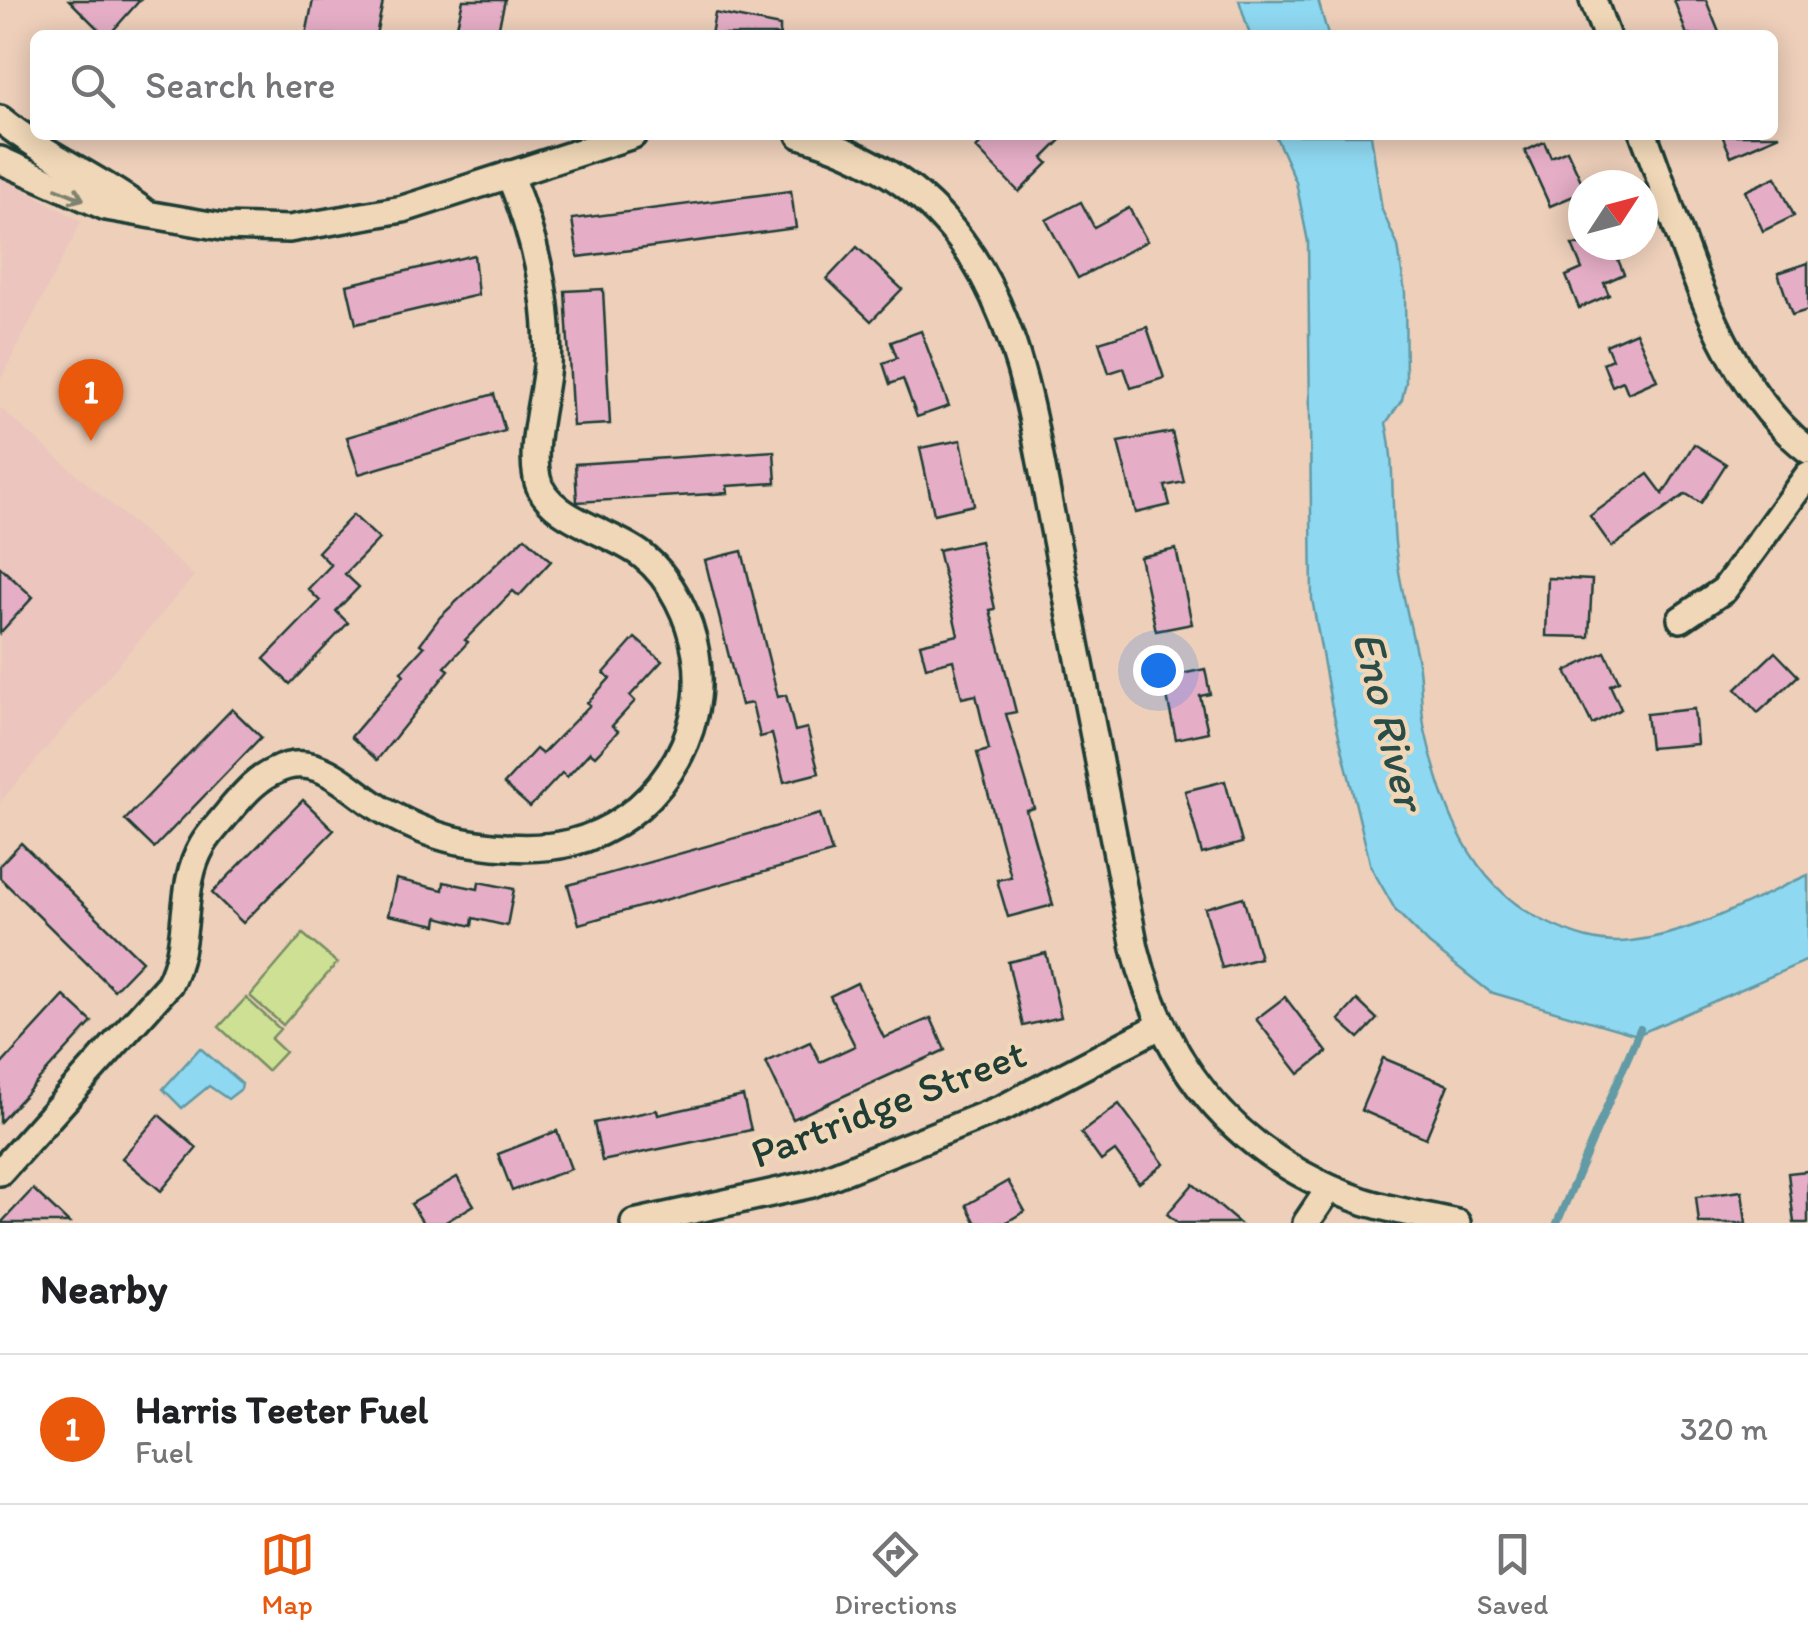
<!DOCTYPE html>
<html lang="en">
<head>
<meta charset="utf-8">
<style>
  :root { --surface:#fff; --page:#f2f2f2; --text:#202124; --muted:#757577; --line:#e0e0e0; --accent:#ea580c }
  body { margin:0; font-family:Itim,sans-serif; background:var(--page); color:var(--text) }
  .compass { position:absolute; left:1568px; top:170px; width:90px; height:90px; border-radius:50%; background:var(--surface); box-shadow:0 5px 25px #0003; rotate:54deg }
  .you { position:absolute; left:1158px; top:670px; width:35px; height:35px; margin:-25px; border:8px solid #fff; border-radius:50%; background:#1a73e8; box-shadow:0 0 0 15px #1a73e833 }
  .badge { display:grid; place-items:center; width:65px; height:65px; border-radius:50%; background:var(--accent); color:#fff; font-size:32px; font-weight:700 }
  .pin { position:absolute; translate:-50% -82px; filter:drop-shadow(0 2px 5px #0008) }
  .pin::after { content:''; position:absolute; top:52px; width:35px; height:30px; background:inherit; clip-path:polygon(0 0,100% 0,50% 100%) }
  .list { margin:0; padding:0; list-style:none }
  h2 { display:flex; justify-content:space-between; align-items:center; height:130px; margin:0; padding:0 40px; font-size:42px }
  h2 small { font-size:32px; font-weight:400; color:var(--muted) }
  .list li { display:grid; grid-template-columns:65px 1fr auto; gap:30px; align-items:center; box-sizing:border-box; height:150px; padding:0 40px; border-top:2px solid var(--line) }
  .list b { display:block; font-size:38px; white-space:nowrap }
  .list p { margin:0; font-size:32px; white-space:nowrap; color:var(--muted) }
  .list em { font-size:32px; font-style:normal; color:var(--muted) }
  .icon { flex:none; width:55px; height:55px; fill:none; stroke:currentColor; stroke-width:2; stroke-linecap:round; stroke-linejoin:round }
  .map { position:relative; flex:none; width:1808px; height:1223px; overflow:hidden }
  .search { position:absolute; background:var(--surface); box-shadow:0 5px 25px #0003; left:30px; right:30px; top:30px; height:110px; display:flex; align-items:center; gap:25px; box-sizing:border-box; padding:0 35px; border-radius:15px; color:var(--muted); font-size:38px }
  .sheet { height:280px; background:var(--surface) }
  nav { display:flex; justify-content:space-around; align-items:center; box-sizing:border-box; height:140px; border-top:2px solid var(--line); background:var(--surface); font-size:28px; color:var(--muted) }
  nav a { display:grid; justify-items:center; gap:5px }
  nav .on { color:var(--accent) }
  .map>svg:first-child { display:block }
  .built { fill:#ebc5be }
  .green { fill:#cee094; stroke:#768e64; stroke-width:2.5 }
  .water { fill:#8fd8f1; stroke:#629aa5; stroke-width:2.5 }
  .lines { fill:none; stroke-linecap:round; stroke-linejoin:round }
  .stream { stroke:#629aa5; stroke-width:8 }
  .building { fill:#e5aec6; stroke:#1f3d34; stroke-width:2.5 }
  .minor-casing { stroke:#1f3d34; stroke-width:32 }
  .minor { stroke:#efd7b7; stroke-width:25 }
  .oneway { stroke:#7d826f }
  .labels { text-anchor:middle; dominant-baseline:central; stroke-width:8; stroke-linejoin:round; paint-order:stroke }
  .street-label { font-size:42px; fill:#1f3d34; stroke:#efd7b7 }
  .water-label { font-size:45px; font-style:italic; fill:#2a4c47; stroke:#efd7b7 }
</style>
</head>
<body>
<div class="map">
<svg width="1808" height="1223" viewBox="0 0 1808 1223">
  <rect width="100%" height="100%" fill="#edcfba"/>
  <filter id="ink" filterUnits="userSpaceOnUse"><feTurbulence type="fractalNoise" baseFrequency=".01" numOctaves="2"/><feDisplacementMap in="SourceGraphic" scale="20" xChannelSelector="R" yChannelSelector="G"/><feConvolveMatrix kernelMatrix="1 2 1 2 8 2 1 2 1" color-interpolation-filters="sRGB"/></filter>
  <g filter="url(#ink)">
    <g class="built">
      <path d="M0 175 81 222 0 380Z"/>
      <path d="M0 408 194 576 0 802Z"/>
    </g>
    <g class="green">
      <path d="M303 934 337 963 283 1025 250 996Z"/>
      <path d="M246 998 280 1029 271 1039 285 1052 267 1071 219 1027Z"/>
    </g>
    <g class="water">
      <path d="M1239 0H1318L1328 35H1250Z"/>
      <path d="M1275 135H1371L1382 210 1398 246 1405 293 1406 382 1402 400 1386 423C1395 463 1391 502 1395 543 1399 584 1410 622 1418 662 1422 684 1420 708 1425 730 1442 807 1470 885 1544 921 1572 935 1600 945 1631 941 1694 934 1751 900 1808 875V960L1637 1035 1490 992 1429 944 1396 911 1371 867 1331 703 1312 599 1308 242 1296 182Z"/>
      <path d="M200 1048 242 1084 241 1089 228 1099 209 1086 182 1108 163 1089Z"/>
    </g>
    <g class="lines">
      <path class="stream" d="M1557 1223 1640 1029"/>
    </g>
    <g class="building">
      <path d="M69 0H140L109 35H104Z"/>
      <path d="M313 0 383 2 376 35H306Z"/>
      <path d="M463 0H505L497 35H455Z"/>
      <path d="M1674 0H1706L1720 35H1687Z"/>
      <path d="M715 13 780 26V35H711Z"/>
      <path d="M989 135H1066L1043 158 1048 163 1019 192 976 148Z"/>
      <path d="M1722 135H1780L1731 156Z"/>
      <path d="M1544 142 1551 157 1567 150 1583 185V192L1550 206 1525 151Z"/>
      <path d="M1776 177 1794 216 1763 231 1745 191Z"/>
      <path d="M791 191 796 228 578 257 572 219Z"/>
      <path d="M1081 202 1094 227 1129 208 1147 241 1078 278 1046 220Z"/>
      <path d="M1572 245H1612L1624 274 1604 283 1609 295 1579 308 1566 276 1582 269Z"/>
      <path d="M857 247 902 289 871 321 827 279Z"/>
      <path d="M474 255 478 295 356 324 347 285Z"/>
      <path d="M1808 263V310L1792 315 1778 273Z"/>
      <path d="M603 289 610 424 573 426 565 291Z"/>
      <path d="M1147 327 1164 378 1131 388 1124 368 1109 373 1099 342Z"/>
      <path d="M921 331 949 406 917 417 903 379 890 384 883 363 897 358 891 342Z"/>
      <path d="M1636 332 1657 380 1628 393 1623 381 1612 386 1603 363 1612 359 1606 345Z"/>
      <path d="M494 394 505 431 359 474 347 437Z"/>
      <path d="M1172 432 1184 482 1165 486 1170 505 1136 513 1118 442Z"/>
      <path d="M961 440 974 505 934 514 920 448Z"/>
      <path d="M1694 444 1726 464 1701 503 1686 494 1612 547 1590 516 1648 474 1663 494Z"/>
      <path d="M774 451 776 483 727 486 728 493 577 502 575 464Z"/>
      <path d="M353 515 379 539 345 574 359 587 336 611 348 623 290 684 264 659 320 601 308 589 331 565 318 552Z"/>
      <path d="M525 537 551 561 519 596 513 591 465 640 468 642 445 667 449 670 377 760 351 737 404 675 401 672 424 647 420 644 440 617Z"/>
      <path d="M980 541 995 609 990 610 1016 712 1006 714 1034 808 1026 810 1053 905 1008 917 997 880 1011 877 977 753 989 750 976 695 962 698 953 660 926 667 920 644 958 635 938 550Z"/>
      <path d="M1176 549 1192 624 1156 631 1140 557Z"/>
      <path d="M742 551 778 697 786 695 795 731 807 728 819 773 784 782 772 734 760 737 752 703 741 705 705 560Z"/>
      <path d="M0 567 33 597 0 633Z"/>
      <path d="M1548 578 1592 580 1589 637 1546 636Z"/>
      <path d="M635 638 662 661 630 696 635 701 612 726 618 731 601 750 595 756 590 752 567 777 562 773 530 807 504 784 536 749 542 754 590 705 587 703 610 678 604 673Z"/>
      <path d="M1605 652 1619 681 1610 685 1621 709 1592 724 1566 671Z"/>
      <path d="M1775 652 1798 676 1758 713 1736 689Z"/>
      <path d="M1205 669 1210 694 1200 696 1208 732 1176 739 1163 678Z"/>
      <path d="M232 709 261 737 154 848 125 820Z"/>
      <path d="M1694 709 1697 744 1650 748 1646 714Z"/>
      <path d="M1225 781 1242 843 1202 854 1185 791Z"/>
      <path d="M303 800 334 830 243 923 212 893Z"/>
      <path d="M820 814 832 853 579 924 568 885Z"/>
      <path d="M21 843 142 961 114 990 0 878V865Z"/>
      <path d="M396 879 443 890 444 882 478 889 479 882 514 889 507 926 473 918 472 926 438 917 437 925 388 915Z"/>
      <path d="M1243 897 1260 958 1222 968 1205 908Z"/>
      <path d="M1046 953 1061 1017 1023 1026 1008 962Z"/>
      <path d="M857 983 884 1038 931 1018 945 1050 793 1119 766 1062 810 1042 820 1062 855 1046 830 996Z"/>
      <path d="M64 996 92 1022 0 1122V1066Z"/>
      <path d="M1285 997 1327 1052 1299 1074 1256 1019Z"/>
      <path d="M1357 1000 1377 1019 1359 1038 1339 1020Z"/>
      <path d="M1383 1058 1448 1085 1426 1138 1361 1110Z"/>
      <path d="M743 1096 751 1130 602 1161 594 1123 657 1110 658 1115Z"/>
      <path d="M1119 1104 1164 1164 1139 1183 1115 1151 1101 1161 1081 1133Z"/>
      <path d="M159 1115 197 1148 161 1191 122 1158Z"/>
      <path d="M557 1131 571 1169 512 1191 498 1154Z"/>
      <path d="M1808 1171V1223H1794L1788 1173Z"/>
      <path d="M457 1177 474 1205 444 1223H423L411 1204Z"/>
      <path d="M1008 1181 1025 1211 1005 1223H976L966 1205Z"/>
      <path d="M1193 1184 1239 1223H1178L1167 1214Z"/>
      <path d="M33 1189 69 1223H1Z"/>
      <path d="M1742 1191 1746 1223H1699L1696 1197Z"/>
    </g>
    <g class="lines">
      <g class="minor-casing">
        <g id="minor">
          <path d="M1593 0 1606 35"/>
          <path d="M0 119C44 155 96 176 142 210"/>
          <path d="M800 135C948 177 1004 280 1033 421L1135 948C1166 1071 1238 1157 1360 1200 1391 1211 1424 1215 1457 1223"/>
          <path d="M1644 135C1684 238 1717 380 1808 450"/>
          <path d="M0 160 106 207 222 227 289 229 403 209 633 135"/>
          <path d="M1681 619 1724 590 1808 475"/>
          <path d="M0 1172 169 984C192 941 178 887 202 846 209 833 221 822 230 810 244 794 255 780 275 771 319 748 352 794 388 813 411 826 439 838 465 842 500 848 536 851 570 843 653 823 710 737 696 654 690 618 672 579 643 556 614 532 545 519 537 478 530 443 544 400 547 365 551 301 533 233 509 174"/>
          <path d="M634 1223 812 1184 1005 1107 1160 1026"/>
          <path d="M1306 1223 1329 1189"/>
        </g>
      </g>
      <use href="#minor" class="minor"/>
    </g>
    <defs><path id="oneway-shaft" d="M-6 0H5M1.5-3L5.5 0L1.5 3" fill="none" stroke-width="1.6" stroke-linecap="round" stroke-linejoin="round" transform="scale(2.5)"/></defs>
    <use class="oneway" href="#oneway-shaft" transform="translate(70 194) rotate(22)"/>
  </g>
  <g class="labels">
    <g class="street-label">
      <text transform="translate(888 1103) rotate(-21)">Partridge Street</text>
    </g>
    <g class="water-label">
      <text transform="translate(1390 720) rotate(76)">Eno River</text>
    </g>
  </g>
</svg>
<svg class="compass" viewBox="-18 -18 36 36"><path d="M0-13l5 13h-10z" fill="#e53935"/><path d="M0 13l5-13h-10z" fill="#757577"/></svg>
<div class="you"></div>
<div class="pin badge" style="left:91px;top:441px">1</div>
<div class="search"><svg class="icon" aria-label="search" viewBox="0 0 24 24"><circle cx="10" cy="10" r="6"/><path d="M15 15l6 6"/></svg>Search here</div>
</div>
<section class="sheet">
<h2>Nearby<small></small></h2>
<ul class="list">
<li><span class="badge">1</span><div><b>Harris Teeter Fuel</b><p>Fuel</p></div><em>320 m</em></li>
</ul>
</section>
<nav>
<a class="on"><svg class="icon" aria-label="map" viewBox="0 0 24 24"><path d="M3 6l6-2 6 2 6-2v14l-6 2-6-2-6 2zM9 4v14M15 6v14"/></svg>Map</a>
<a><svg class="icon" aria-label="directions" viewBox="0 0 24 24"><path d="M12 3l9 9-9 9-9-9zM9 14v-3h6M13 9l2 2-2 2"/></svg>Directions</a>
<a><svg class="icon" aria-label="saved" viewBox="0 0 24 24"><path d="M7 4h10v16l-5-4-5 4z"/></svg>Saved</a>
</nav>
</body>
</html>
